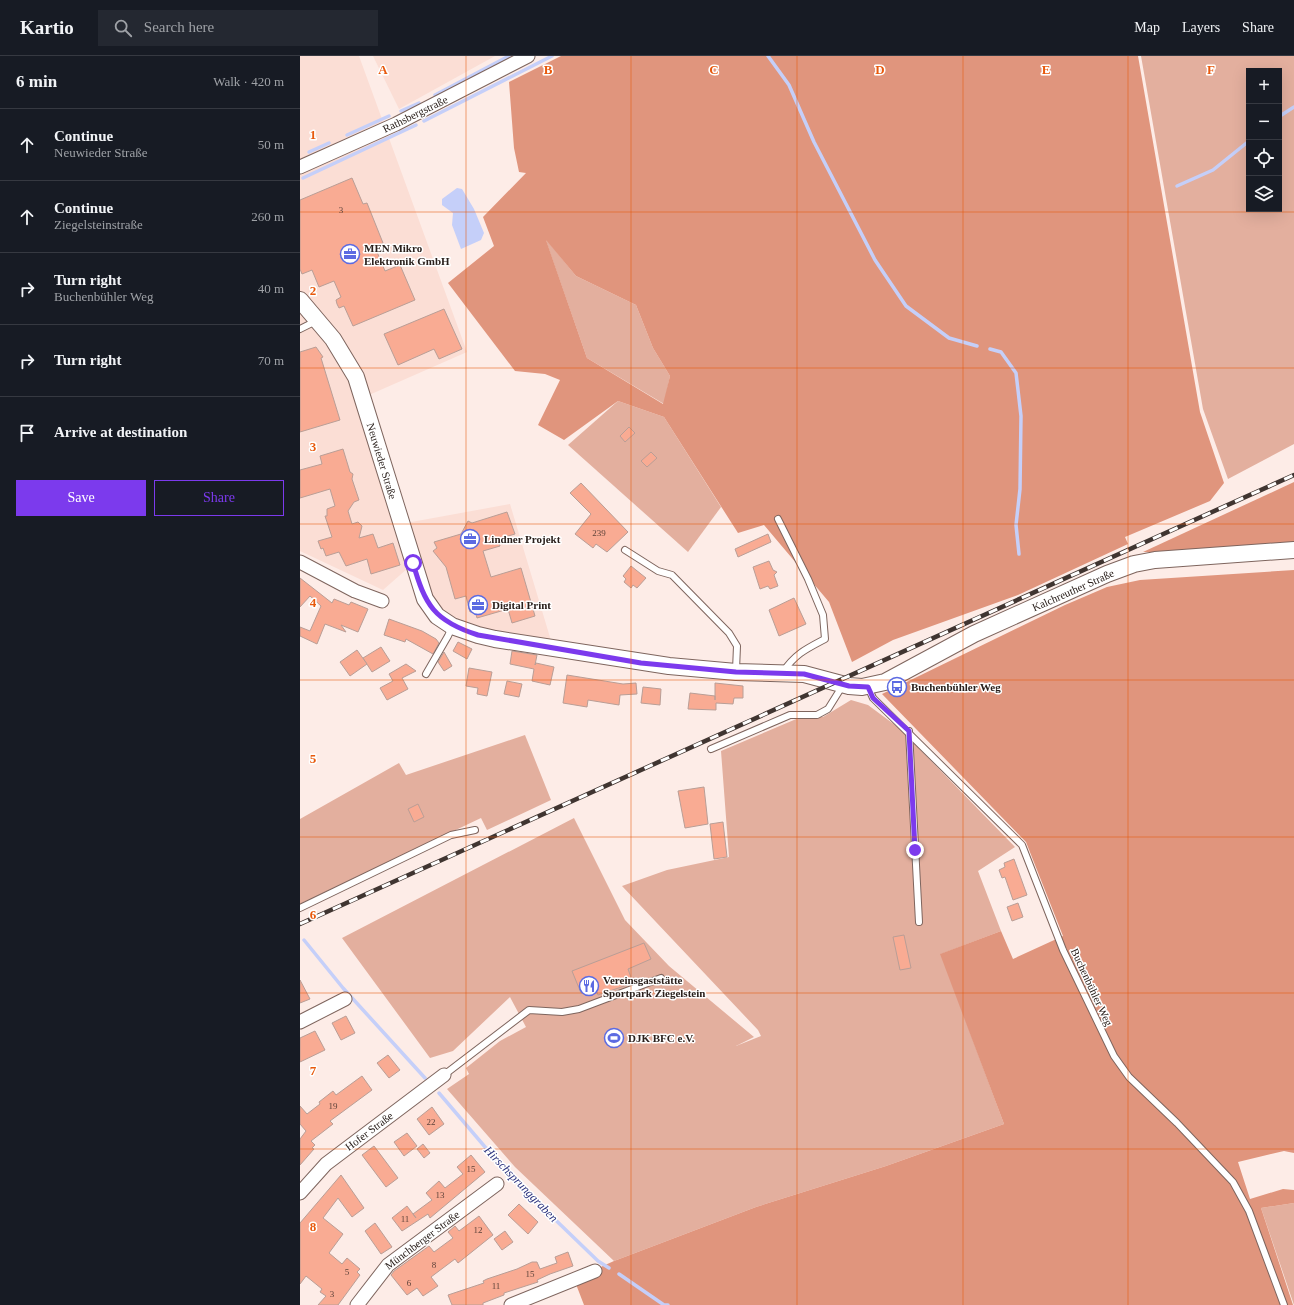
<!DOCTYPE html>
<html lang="en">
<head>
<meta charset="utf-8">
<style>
  :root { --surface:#171b24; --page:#242831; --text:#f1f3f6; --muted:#9ea1a6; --line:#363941; --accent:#7c3aed }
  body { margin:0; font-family:"Times New Roman",serif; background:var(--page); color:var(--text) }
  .controls { position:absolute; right:12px; top:12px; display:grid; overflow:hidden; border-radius:0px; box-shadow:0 4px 16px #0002 }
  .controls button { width:36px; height:36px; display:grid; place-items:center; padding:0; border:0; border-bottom:1px solid var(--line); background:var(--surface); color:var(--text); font:20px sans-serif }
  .stop { position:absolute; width:12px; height:12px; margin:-9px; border:3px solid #7c3aed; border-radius:50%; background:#fff }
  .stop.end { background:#7c3aed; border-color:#fff; box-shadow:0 1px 4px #0008 }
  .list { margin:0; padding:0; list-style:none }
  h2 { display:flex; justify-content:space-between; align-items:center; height:52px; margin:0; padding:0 16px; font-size:17px }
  h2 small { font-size:13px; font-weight:400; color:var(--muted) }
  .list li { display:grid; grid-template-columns:26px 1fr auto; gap:12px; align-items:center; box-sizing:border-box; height:72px; padding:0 16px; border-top:1px solid var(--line) }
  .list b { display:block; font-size:15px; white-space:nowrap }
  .list p { margin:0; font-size:13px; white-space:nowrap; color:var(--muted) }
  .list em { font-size:13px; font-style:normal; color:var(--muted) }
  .actions { display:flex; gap:8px; padding:12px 16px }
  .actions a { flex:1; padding:9px 0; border:1px solid var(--accent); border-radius:0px; text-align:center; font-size:14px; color:var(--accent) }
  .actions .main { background:var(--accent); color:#fff }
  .icon { flex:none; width:22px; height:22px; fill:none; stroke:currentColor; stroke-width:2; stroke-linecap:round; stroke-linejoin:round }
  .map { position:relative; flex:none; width:994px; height:1249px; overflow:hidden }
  header { display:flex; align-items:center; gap:24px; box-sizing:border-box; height:56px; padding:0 20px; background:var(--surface); border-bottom:1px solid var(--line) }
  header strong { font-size:19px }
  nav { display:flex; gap:22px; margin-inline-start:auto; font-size:14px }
  .search { width:280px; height:36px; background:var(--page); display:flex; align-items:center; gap:10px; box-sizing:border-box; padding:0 14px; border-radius:0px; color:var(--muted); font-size:15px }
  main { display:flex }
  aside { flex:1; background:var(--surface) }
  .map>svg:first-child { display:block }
  .built { fill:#fbded5 }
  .green { fill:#e3af9e; fill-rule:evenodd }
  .forest { fill:#e0957d; fill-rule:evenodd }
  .water { fill:#c5cff9 }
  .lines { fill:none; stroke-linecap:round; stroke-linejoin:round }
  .stream { stroke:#c5cff9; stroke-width:3.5 }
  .building { fill:#f9ab93; stroke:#b99e96 }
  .service-casing { stroke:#7e655e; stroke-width:8 }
  .minor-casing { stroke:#7e655e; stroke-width:15 }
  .tertiary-casing { stroke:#7e655e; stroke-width:18 }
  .service { stroke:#fff; stroke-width:6 }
  .minor { stroke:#fff; stroke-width:13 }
  .tertiary { stroke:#fff; stroke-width:16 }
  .rail-casing { stroke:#403531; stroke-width:4.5 }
  .rail { stroke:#fff; stroke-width:3; stroke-dasharray:9; stroke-linecap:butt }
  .route { stroke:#7c3aed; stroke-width:5 }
  .grid { fill:none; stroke:#e8590c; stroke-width:1; stroke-opacity:0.55 }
  .labels { text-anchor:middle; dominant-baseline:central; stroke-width:3; stroke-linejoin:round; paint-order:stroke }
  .number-label { font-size:9px; fill:#5e433a }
  .street-label { font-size:11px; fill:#2a201c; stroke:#fff }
  .poi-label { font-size:11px; font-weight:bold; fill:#2a201c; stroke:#fff; text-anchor:start }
  .water-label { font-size:12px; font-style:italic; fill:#2b327e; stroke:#fff }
  .grid-label { font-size:13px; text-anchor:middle; font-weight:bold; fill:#e8590c; stroke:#fff; stroke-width:3; stroke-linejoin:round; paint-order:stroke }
</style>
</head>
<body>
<header>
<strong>Kartio</strong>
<div class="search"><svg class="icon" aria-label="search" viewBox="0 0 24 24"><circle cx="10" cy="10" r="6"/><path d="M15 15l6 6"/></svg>Search here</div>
<nav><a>Map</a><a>Layers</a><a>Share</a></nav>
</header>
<main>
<aside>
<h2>6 min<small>Walk · 420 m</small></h2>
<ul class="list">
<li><svg class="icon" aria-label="ahead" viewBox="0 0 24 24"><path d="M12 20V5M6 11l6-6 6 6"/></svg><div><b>Continue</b><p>Neuwieder Straße</p></div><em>50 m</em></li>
<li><svg class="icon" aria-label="ahead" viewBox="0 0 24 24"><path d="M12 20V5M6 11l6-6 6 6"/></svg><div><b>Continue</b><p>Ziegelsteinstraße</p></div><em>260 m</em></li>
<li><svg class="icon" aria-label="right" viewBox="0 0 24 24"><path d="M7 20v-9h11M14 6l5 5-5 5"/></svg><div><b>Turn right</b><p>Buchenbühler Weg</p></div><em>40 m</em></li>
<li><svg class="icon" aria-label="right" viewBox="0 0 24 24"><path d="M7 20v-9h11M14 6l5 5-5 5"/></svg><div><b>Turn right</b></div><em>70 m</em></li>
<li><svg class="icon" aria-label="arrive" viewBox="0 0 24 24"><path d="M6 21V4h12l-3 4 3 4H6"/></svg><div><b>Arrive at destination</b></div></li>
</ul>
<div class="actions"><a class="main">Save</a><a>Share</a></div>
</aside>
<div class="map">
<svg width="994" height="1249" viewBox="0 0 994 1249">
  <rect width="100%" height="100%" fill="#fdece7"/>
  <g class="built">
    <path d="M0 0H59L167 296 69 339 106 467 210 448 252 588 172 572 137 551 116 505 83 534 0 495Z"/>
    <path d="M73 0H195L99 53Z"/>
  </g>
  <g class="green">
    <path d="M841 0H994V388L928 423 903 353ZM949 15H979V153H949Z"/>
    <path d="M245 182 276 220 336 249 353 292 370 320 364 348 287 302Z"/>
    <path d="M318 345 364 361 421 451 388 496 268 389Z"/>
    <path d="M551 644 568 649 599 672 715 791 678 815 701 875 641 898 704 1068 586 1110 456 1151 314 1205 215 1111 147 1033 169 1018 166 1012 200 985 226 971 211 943 210 941 153 995 130 1002 42 882 274 762 325 864 369 910 454 981 436 990 461 980 458 974 322 830 367 814 429 801 421 695 501 661H523Z"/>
    <path d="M225 679 251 744 187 774 181 762 0 848V763L99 707 106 719Z"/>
    <path d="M994 1147V1249L961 1152Z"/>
  </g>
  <g class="forest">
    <path d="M261 0H838L900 356 924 427 910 445 825 481 828 488 718 539 593 584 552 606 529 546 464 469 438 477 364 361 318 345 264 384 238 369 260 324 245 318 215 315 148 227 194 190 183 161 226 117 219 116 214 92 209 26ZM246 184 276 220 336 249 353 292 370 320 363 348 287 302Z"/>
    <path d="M994 426V486L873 496H843Z"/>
    <path d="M994 514V1097L984 1095 938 1106 950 1143 983 1133 994 1134V1147L961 1152 993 1249H284L274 1223 314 1205 456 1151 586 1110 704 1068 640 898 701 875 713 903 763 880 726 786 582 638 765 549 807 531 840 524Z"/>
  </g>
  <path class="water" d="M157 132 162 133 174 153 184 177 181 184 161 193 152 169 153 157 142 149V143Z"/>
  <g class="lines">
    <g class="stream">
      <path d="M468 0 489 29 514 86 575 204 606 250 649 282 677 290"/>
      <path d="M135 39 209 0"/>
      <path d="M101 55 119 47"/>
      <path d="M980 60 994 51"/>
      <path d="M124 65 252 0"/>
      <path d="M47 79 89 60"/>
      <path d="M9 96 29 87"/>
      <path d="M3 122 116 69"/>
      <path d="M877 130 913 114 949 85"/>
      <path d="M690 293 701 296 716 317 721 360 720 433 716 469 719 498"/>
      <path d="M4 884 43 932 125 1022"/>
      <path d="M139 1037 209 1119 298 1205 309 1212"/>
      <path d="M319 1218 364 1249H368"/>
    </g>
  </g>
  <g class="building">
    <path d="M52 122 63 148 67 147 83 187 75 191 85 215 100 209 115 244 53 270 44 250 39 252 37 248 36 244 41 241 34 225 19 231 12 214 2 218 0 213V144Z"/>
    <path d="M144 253 162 293 139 303 134 293 98 309 84 278Z"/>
    <path d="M16 291 23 301 21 302 40 364 0 376V296Z"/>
    <path d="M329 371 335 377 325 386 320 380Z"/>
    <path d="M43 393 50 416 53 418 52 423 59 444 54 446 48 455 52 468 58 466 62 470 59 482 73 478 78 492 93 487 100 509 71 518 67 503 46 510 39 496 26 500 23 492 21 493 18 485 32 481 25 460H27V453L35 450 30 433 0 442V414L22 408 20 400Z"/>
    <path d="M351 396 357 402 347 411 341 405Z"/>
    <path d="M281 427 328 476 307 496 296 488 293 492 275 478 291 458 270 437Z"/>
    <path d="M207 456 215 478 198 483 200 490 183 495 191 521 221 512 235 560 212 567 208 553 177 562 175 555 170 556 166 540 155 543 146 511 133 495 137 492 134 486 161 478 168 465 172 467Z"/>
    <path d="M468 478 471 486 438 501 435 493Z"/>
    <path d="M469 505 473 514 477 516 474 519 478 530 470 533 468 530 460 533 453 511Z"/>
    <path d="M331 510 346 522 337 532 333 529 331 532 324 526 326 523 323 520Z"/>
    <path d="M0 522 32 547 34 543 49 549 51 546 68 553 58 576 41 569 46 576 25 568 17 588 0 580V571L10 575 21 550 10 540 0 551Z"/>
    <path d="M494 542 506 568 479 580 469 554Z"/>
    <path d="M89 563 122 575 136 583 139 587 133 598 106 583 105 586 84 579Z"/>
    <path d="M158 586 172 593 167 603 153 595Z"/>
    <path d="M81 591 90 605 72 616 63 602Z"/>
    <path d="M57 594 67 608 50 620 40 606Z"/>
    <path d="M212 595 237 599 235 609 236 607 254 611 250 629 232 625 234 613 210 608Z"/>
    <path d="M144 596 152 610 144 615 138 606Z"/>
    <path d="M106 608 116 615 102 622 108 633 87 644 80 632 93 625 89 618Z"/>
    <path d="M169 612 192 616 187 640 177 638 178 632 166 630Z"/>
    <path d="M267 619 323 628 336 627 337 638 320 639 319 649 288 644 287 651 263 647Z"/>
    <path d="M207 625 222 628 219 641 204 638Z"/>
    <path d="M415 627 443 630V642H434L433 648 416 647V654L388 653 390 637 415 640V644Z"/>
    <path d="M343 631 361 633 360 649 341 647Z"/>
    <path d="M404 731 408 768 385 772 378 735Z"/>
    <path d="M118 748 124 761 114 766 108 753Z"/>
    <path d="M423 766 427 801 414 803 410 768Z"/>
    <path d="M714 803 727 839 713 844 705 821 702 822 699 814 705 811 704 807Z"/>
    <path d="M718 847 723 861 712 865 707 851Z"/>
    <path d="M604 879 611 912 600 914 593 881Z"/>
    <path d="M344 887 351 903 328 913 333 927 298 939 295 931 281 937 272 915Z"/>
    <path d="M0 924 10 943 0 947Z"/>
    <path d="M46 960 55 977 41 984 32 967Z"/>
    <path d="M15 975 25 994 0 1006V982Z"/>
    <path d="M88 999 100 1014 89 1022 77 1007Z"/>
    <path d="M62 1020 72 1034 30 1065 33 1068 11 1085 15 1089 12 1092 14 1093 0 1109V1083L6 1075 0 1068V1050L7 1058 20 1048 19 1046 33 1035 36 1039Z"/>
    <path d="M132 1051 144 1068 129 1079 117 1063Z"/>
    <path d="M107 1077 117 1090 104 1100 94 1086Z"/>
    <path d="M123 1088 130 1097 124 1102 117 1093Z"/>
    <path d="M74 1090 98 1122 86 1131 62 1099Z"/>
    <path d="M171 1099 185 1116 130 1162 128 1158 102 1175 92 1162 107 1150 116 1162 113 1158 132 1144 126 1137 139 1125 145 1132 163 1118 157 1111Z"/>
    <path d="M41 1119 64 1152 52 1161 38 1142 23 1162 43 1178 29 1197 42 1208 47 1202 60 1213 57 1216 60 1219 38 1249H18L26 1240 20 1236 22 1233 6 1220 0 1228V1167Z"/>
    <path d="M219 1148 238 1166 228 1178 208 1159Z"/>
    <path d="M179 1160 193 1179 158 1207 155 1203 131 1221 138 1230 123 1240 117 1232 107 1239 91 1219 94 1215 129 1190 134 1196 153 1182 148 1176 155 1170 159 1175Z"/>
    <path d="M75 1167 92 1191 81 1198 65 1175Z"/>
    <path d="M205 1175 213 1186 202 1194 194 1183Z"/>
    <path d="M268 1196 273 1210 250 1218 237 1224 238 1226 204 1237V1239L183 1247V1249H152L148 1239 184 1227 183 1225 187 1223 217 1213 232 1206H237L240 1213 257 1207 255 1201Z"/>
  </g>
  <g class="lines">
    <g class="service-casing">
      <g id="service">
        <path d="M0 273 16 265"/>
        <path d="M478 463 508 523 523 559 525 583C506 593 495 598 483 616"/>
        <path d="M325 494 358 515 372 519 429 577 437 590 436 614"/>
        <path d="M126 618 148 580 152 571"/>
        <path d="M568 631 573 642 722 789 763 894 814 1000 829 1021 877 1067 933 1126 949 1155 984 1249"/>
        <path d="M609 675 619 866"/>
        <path d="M411 693 490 659H517L528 653 543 629"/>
        <path d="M0 852 151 779 175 774"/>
        <path d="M144 1019 229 954 262 956 279 953 361 922"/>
      </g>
    </g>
    <g class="minor-casing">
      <g id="minor">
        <path d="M0 111 96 68 228 0"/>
        <path d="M0 506 55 535 82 545"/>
        <path d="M0 966 45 943"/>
        <path d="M0 1137 26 1108 144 1019"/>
        <path d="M57 1249 88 1209 197 1128"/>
        <path d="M211 1249 295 1215"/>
      </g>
    </g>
    <g class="tertiary-casing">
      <path id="tertiary" d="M0 244 33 283 56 321 125 543 137 560 152 570 178 579 195 583 369 610 436 616 504 618 549 630 562 631 585 626 674 578 807 518 834 508 855 504 994 494"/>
    </g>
    <use href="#service" class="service"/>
    <use href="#minor" class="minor"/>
    <use href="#tertiary" class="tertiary"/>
    <g class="rail-casing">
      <path id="rail" d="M0 868 994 419"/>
    </g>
    <use href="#rail" class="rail"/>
  </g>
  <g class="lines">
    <path class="route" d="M113 507C125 549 134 565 178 579L341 607 436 616 504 618 549 630 568 631 573 642 609 675 615 794"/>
  </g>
  <path class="grid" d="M166 0V1249M331 0V1249M497 0V1249M663 0V1249M828 0V1249M0 156H994M0 312H994M0 468H994M0 624H994M0 781H994M0 937H994M0 1093H994"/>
  <defs>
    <g id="office-ring" transform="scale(1)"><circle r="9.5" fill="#fff" stroke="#5c6be2" stroke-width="1.5"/><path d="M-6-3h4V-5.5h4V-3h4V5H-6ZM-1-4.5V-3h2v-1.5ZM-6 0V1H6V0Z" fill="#5c6be2"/></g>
    <g id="bus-ring" transform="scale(1)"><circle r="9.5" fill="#fff" stroke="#5c6be2" stroke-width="1.5"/><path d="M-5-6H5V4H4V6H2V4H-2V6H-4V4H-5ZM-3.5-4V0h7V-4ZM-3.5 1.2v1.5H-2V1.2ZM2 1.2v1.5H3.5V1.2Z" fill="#5c6be2"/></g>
    <g id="restaurant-ring" transform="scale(1)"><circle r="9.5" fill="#fff" stroke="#5c6be2" stroke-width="1.5"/><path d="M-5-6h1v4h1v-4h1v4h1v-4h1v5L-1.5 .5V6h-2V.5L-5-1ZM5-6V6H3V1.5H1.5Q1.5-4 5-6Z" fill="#5c6be2"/></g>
    <g id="stadium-ring" transform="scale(1)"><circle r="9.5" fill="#fff" stroke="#5c6be2" stroke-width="1.5"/><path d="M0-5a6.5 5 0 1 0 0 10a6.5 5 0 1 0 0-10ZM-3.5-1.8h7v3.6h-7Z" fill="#5c6be2"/></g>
  </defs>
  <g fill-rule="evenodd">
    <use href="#office-ring" x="50" y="198"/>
    <use href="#office-ring" x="170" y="483"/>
    <use href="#office-ring" x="178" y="549"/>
    <use href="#bus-ring" x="597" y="631"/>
    <use href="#restaurant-ring" x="289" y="930"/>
    <use href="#stadium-ring" x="314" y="982"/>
  </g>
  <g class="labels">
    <g class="number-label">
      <text x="41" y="154">3</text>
      <text x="299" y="477">239</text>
      <text x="33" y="1050">19</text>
      <text x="131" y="1066">22</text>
      <text x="171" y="1113">15</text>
      <text x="140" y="1139">13</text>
      <text x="105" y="1163">11</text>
      <text x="178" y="1174">12</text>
      <text x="134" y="1209">8</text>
      <text x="47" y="1216">5</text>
      <text x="230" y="1218">15</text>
      <text x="109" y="1227">6</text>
      <text x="196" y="1230">11</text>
      <text x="32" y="1238">3</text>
    </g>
    <g class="street-label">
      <text transform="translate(115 58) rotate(-26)">Rathsbergstraße</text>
      <text transform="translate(82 405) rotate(73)">Neuwieder Straße</text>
      <text transform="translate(773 534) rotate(-24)">Kalchreuther Straße</text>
      <text transform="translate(792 931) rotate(65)">Buchenbühler Weg</text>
      <text transform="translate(69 1075) rotate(-37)">Hofer Straße</text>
      <text transform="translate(122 1184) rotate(-37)">Münchberger Straße</text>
    </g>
    <g class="poi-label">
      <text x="64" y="192">MEN Mikro<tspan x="64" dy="13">Elektronik GmbH</tspan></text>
      <text x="184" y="483">Lindner Projekt</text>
      <text x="192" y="549">Digital Print</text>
      <text x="611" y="631">Buchenbühler Weg</text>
      <text x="303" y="924">Vereinsgaststätte<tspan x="303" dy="13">Sportpark Ziegelstein</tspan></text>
      <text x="328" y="982">DJK BFC e.V.</text>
    </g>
    <g class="water-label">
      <text transform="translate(221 1128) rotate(46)">Hirschsprunggraben</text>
    </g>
  </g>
  <g class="grid-label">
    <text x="83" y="18">A</text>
    <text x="248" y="18">B</text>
    <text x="414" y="18">C</text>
    <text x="580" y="18">D</text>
    <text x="746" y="18">E</text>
    <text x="911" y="18">F</text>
    <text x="13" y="83">1</text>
    <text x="13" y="239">2</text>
    <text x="13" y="395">3</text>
    <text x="13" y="551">4</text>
    <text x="13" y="707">5</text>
    <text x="13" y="863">6</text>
    <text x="13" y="1019">7</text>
    <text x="13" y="1175">8</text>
  </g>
</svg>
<div class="controls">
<button>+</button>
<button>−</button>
<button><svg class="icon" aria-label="locate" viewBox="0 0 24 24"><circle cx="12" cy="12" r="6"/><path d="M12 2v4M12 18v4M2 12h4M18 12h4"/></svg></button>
<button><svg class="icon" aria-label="layers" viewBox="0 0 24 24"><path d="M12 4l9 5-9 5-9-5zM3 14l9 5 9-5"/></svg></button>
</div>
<div class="stop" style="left:113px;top:507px"></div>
<div class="stop end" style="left:615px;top:794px"></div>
</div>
</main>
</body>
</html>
